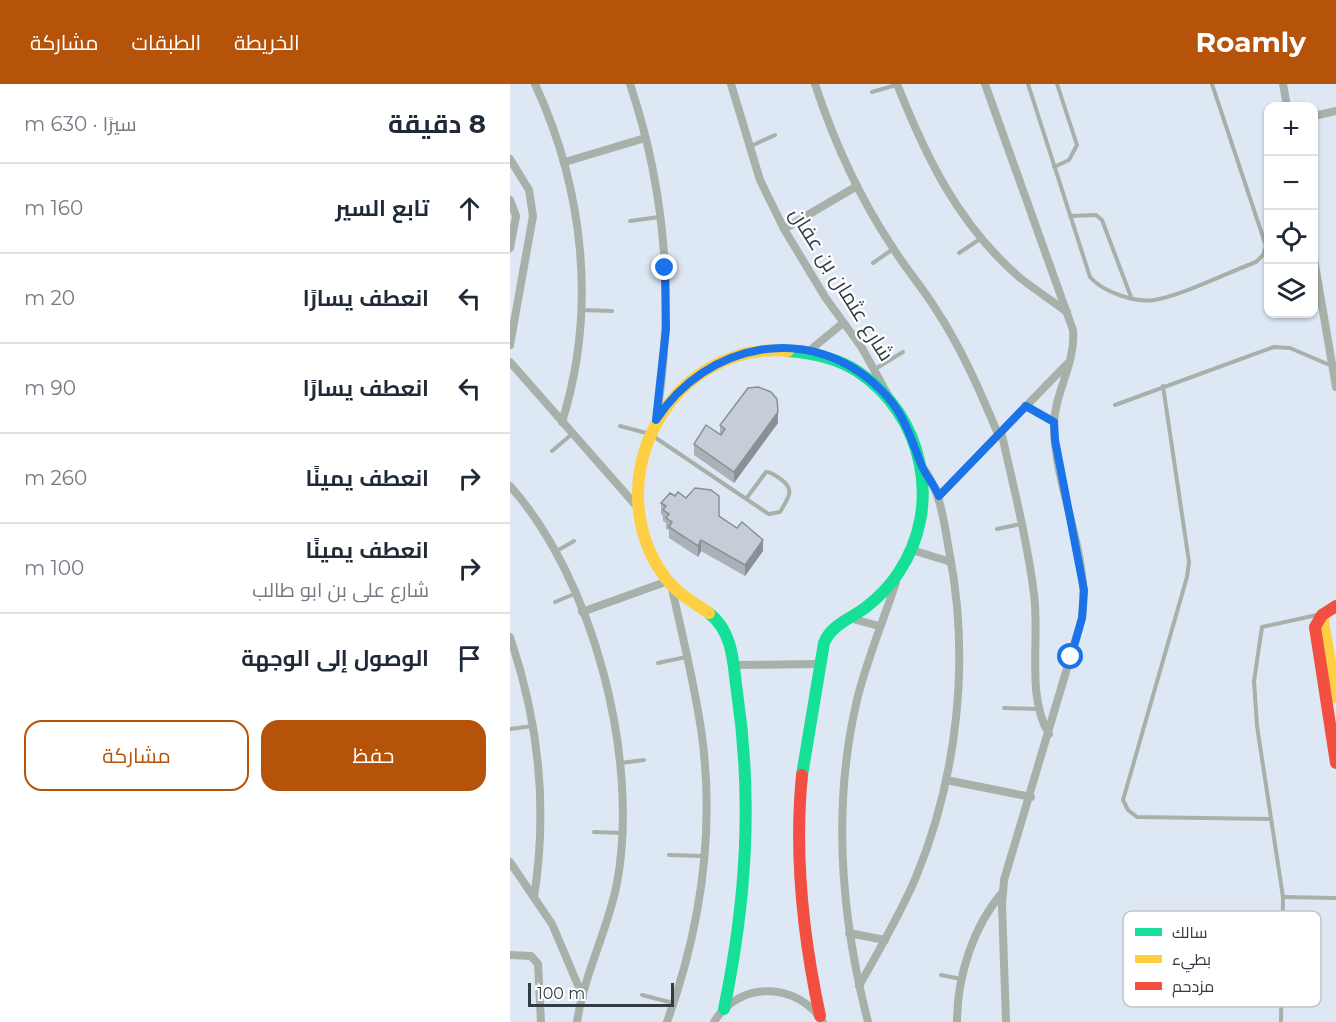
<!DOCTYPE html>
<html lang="ar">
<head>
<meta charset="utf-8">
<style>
  :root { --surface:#fff; --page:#f6f6f7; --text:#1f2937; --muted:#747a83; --line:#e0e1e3; --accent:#b45309 }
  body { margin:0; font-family:Montserrat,Cairo,sans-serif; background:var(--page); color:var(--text); direction:rtl }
  .controls { position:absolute; right:18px; top:18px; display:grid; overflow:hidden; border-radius:12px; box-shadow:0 2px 4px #0004 }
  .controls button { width:54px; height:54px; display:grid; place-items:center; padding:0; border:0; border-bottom:2px solid var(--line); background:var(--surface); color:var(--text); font:30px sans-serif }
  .scale { position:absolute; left:18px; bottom:15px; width:146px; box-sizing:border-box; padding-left:6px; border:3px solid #333b44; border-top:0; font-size:16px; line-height:21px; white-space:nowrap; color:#333b44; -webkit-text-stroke:4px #fff; paint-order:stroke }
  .stop { position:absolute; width:18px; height:18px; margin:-14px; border:4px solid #1a73e8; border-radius:50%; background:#fff }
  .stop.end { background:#1a73e8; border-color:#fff; box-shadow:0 2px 6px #0008 }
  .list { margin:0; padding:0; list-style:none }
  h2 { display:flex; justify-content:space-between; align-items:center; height:78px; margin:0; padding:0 24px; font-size:26px }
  h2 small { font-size:20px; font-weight:400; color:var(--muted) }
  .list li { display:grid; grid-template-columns:39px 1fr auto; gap:18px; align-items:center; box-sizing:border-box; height:90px; padding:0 24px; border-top:2px solid var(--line) }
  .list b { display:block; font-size:22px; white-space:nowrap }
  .list p { margin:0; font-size:20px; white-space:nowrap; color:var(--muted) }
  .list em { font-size:20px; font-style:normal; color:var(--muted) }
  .actions { display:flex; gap:12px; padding:18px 24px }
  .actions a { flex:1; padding:14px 0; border:2px solid var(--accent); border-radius:18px; text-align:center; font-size:21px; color:var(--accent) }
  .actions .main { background:var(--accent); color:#fff }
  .icon { flex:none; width:33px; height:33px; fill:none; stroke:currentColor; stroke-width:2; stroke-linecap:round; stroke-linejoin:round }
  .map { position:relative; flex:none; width:826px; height:938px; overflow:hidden; direction:ltr }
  header { display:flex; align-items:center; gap:36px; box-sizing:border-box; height:84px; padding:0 30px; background:var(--accent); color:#fff }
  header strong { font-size:28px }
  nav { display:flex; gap:33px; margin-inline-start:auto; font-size:21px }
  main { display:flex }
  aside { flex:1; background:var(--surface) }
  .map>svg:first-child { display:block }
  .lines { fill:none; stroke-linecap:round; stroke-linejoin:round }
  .lane { stroke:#a8b0aa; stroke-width:4 }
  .street { stroke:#a8b0aa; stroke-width:8 }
  .fast { stroke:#16e098; stroke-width:12 }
  .slow { stroke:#ffcf43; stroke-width:12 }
  .jam { stroke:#f24e42; stroke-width:12 }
  .wall { fill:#a9b1b9 }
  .shaded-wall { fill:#8a9096 }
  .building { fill:#c5ced7; stroke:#8a9096; stroke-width:1.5 }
  .route { stroke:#1a73e8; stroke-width:8 }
  .labels { text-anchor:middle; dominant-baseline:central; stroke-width:4.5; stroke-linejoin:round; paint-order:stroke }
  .street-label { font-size:21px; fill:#333b44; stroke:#fff }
  .key { fill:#fff; stroke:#c2c4c7; stroke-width:1.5 }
  .key-label { font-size:16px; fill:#333b44 }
</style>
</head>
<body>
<header>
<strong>Roamly</strong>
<nav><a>الخريطة</a><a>الطبقات</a><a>مشاركة</a></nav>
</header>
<main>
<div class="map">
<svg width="826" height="938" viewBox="0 0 826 938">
  <rect width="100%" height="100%" fill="#dde8f4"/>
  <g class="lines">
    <g class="lane">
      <path d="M518 0 580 193C593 208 625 219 644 216 671 212 719 188 746 178L753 171 756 162 702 0"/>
      <path d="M362 8 386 1"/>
      <path d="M239 63 265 51"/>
      <path d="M544 83 559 76 567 61 547 0"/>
      <path d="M560 132 586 131 592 136 621 213"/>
      <path d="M120 137 149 133"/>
      <path d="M449 169 470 155"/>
      <path d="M363 179 383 165"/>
      <path d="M72 226 102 227"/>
      <path d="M365 285 393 268"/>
      <path d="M653 302 679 478 677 493 613 716 618 726 627 733 760 735"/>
      <path d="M605 321 764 263 780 264 822 282"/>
      <path d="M110 342 140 350 257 429 259 430 270 428C279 413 286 405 269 394 264 391 262 388 256 388L236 415"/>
      <path d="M42 367 62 350"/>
      <path d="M487 445 511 440"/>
      <path d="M45 468 64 457"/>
      <path d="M45 518 64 510"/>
      <path d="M148 579 176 573"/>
      <path d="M494 624 528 625"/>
      <path d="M0 645 23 642"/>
      <path d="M111 679 134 676"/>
      <path d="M84 748 112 749"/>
      <path d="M159 771 194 772"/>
      <path d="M773 813 826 814"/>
      <path d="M431 891 451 895"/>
      <path d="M132 911 163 919"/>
      <path d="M771 938 773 813 747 642 744 597 752 543 807 531"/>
    </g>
    <g class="street">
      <path d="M25 0C74 106 87 226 52 338"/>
      <path d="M120 0C156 107 164 220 147 331"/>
      <path d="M221 0 250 96 274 145 315 213 352 264 379 313"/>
      <path d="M305 0C324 58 349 113 383 164 396 185 412 203 425 224 451 263 470 307 488 350"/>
      <path d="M387 0C416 73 448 140 509 193 524 205 541 216 557 228"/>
      <path d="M475 0 563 246C566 281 543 310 544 344 545 406 581 472 572 534L494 796 492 820 496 938"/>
      <path d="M773 0 777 22"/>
      <path d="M804 32 826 27"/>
      <path d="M0 75 19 106 23 132 0 261"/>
      <path d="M55 78 135 54"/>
      <path d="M0 116 6 132 0 164"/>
      <path d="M274 145 347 102"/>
      <path d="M804 175 826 303"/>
      <path d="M299 267 333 239"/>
      <path d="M0 278 129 425"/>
      <path d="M515 322 544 338"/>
      <path d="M491 347C503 401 517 455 524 510 530 553 516 613 539 650"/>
      <path d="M0 402C84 496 130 676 107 799 98 846 74 890 67 938"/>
      <path d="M429 412 558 279"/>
      <path d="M402 466 441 478"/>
      <path d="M72 528 158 497"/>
      <path d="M339 534 369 542"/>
      <path d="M0 553C29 638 38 724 24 813"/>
      <path d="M223 581 309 580"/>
      <path d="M436 696 521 713"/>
      <path d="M0 778 42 840 73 913"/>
      <path d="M339 849 375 856"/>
      <path d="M0 871 21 872 28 880 31 938"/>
      <path d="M349 902C369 866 390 831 406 793 447 694 460 578 440 472 434 440 432 409 412 382"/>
      <path d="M157 938C190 846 205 750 192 652 185 601 172 551 161 500"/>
      <path d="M204 938C229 896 288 898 313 938"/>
      <path d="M358 938C331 833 322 722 347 616 357 575 373 538 386 498"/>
      <path d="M447 938C447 893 463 842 493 808"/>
    </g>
    <g class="fast">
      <path d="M278 267C302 269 327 274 347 287 414 331 433 422 389 488 380 502 368 514 355 524 340 535 321 541 314 559L292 691"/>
      <path d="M199 529C224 549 223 580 227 608 243 716 236 819 214 925"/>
    </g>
    <g class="slow">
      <path d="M199 529C183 518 166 509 154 492 86 397 160 256 278 267"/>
      <path d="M812 531 826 613"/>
    </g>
    <g class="jam">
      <path d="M826 522 812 531 805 543 826 679"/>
      <path d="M292 691C284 772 293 853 310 932"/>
    </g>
  </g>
  <g class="wall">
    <path d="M268 339 224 399 184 371V360L210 351V341Z"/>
    <path d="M165 412 176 414 209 432 253 467 235 492 191 467 188 473 159 454V446L156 445V439L153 437V432L151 430V419Z"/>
  </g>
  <g class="shaded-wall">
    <path d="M268 328V339L224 399V388Z"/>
    <path d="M191 456V467L188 473V462Z"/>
    <path d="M253 456V467L235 492V481Z"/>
  </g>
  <g class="building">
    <path d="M248 303 261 308 267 315 268 328 224 388 184 360 196 341 211 351 215 345 210 341 238 304Z"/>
    <path d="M185 404 201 406 209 412V432L227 444 232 438 253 456 235 481 191 456 188 462 159 443 162 438 156 434 159 430 153 426 156 422 151 419 160 409 165 412 168 408 176 414Z"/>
  </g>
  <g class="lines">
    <path class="route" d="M155 184 156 245 146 336C197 258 300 237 370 305 394 328 399 350 411 380 415 391 424 400 429 412L516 322 544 338 545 356 574 506 572 534 561 573"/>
  </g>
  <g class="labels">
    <g class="street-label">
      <text transform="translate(332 200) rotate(58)">شارع عثمان بن عفان</text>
    </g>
  </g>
  <rect x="613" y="827" width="198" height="96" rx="9" class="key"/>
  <rect x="625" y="844" width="27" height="8" fill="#16e098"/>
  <rect x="625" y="871" width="27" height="8" fill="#ffcf43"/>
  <rect x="625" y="898" width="27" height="8" fill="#f24e42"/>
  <g class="key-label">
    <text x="662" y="854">سالك</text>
    <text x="662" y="881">بطيء</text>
    <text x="662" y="908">مزدحم</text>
  </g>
</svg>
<div class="controls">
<button>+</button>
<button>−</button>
<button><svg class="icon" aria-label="locate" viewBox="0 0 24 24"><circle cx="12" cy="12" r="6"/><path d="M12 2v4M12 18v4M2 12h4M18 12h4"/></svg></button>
<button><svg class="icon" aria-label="layers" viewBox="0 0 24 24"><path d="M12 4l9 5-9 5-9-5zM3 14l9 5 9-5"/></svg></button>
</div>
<div class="scale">100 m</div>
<div class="stop" style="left:561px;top:573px"></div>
<div class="stop end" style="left:155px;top:184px"></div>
</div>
<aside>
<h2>8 دقيقة<small>سيرًا · 630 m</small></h2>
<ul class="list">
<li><svg class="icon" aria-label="ahead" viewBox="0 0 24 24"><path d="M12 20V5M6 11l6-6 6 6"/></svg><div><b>تابع السير</b></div><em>160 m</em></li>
<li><svg class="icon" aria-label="left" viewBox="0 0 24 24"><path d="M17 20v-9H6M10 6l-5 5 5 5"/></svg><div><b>انعطف يسارًا</b></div><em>20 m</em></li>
<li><svg class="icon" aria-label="left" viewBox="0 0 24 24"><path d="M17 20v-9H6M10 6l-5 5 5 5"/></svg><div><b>انعطف يسارًا</b></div><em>90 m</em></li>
<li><svg class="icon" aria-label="right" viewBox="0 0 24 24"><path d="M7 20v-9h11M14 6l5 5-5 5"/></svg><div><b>انعطف يمينًا</b></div><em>260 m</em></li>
<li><svg class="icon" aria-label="right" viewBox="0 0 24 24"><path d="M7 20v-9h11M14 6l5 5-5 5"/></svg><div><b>انعطف يمينًا</b><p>شارع على بن ابو طالب</p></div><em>100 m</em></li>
<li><svg class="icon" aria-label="arrive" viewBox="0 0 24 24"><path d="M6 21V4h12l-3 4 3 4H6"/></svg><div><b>الوصول إلى الوجهة</b></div></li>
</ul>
<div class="actions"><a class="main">حفظ</a><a>مشاركة</a></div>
</aside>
</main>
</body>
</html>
